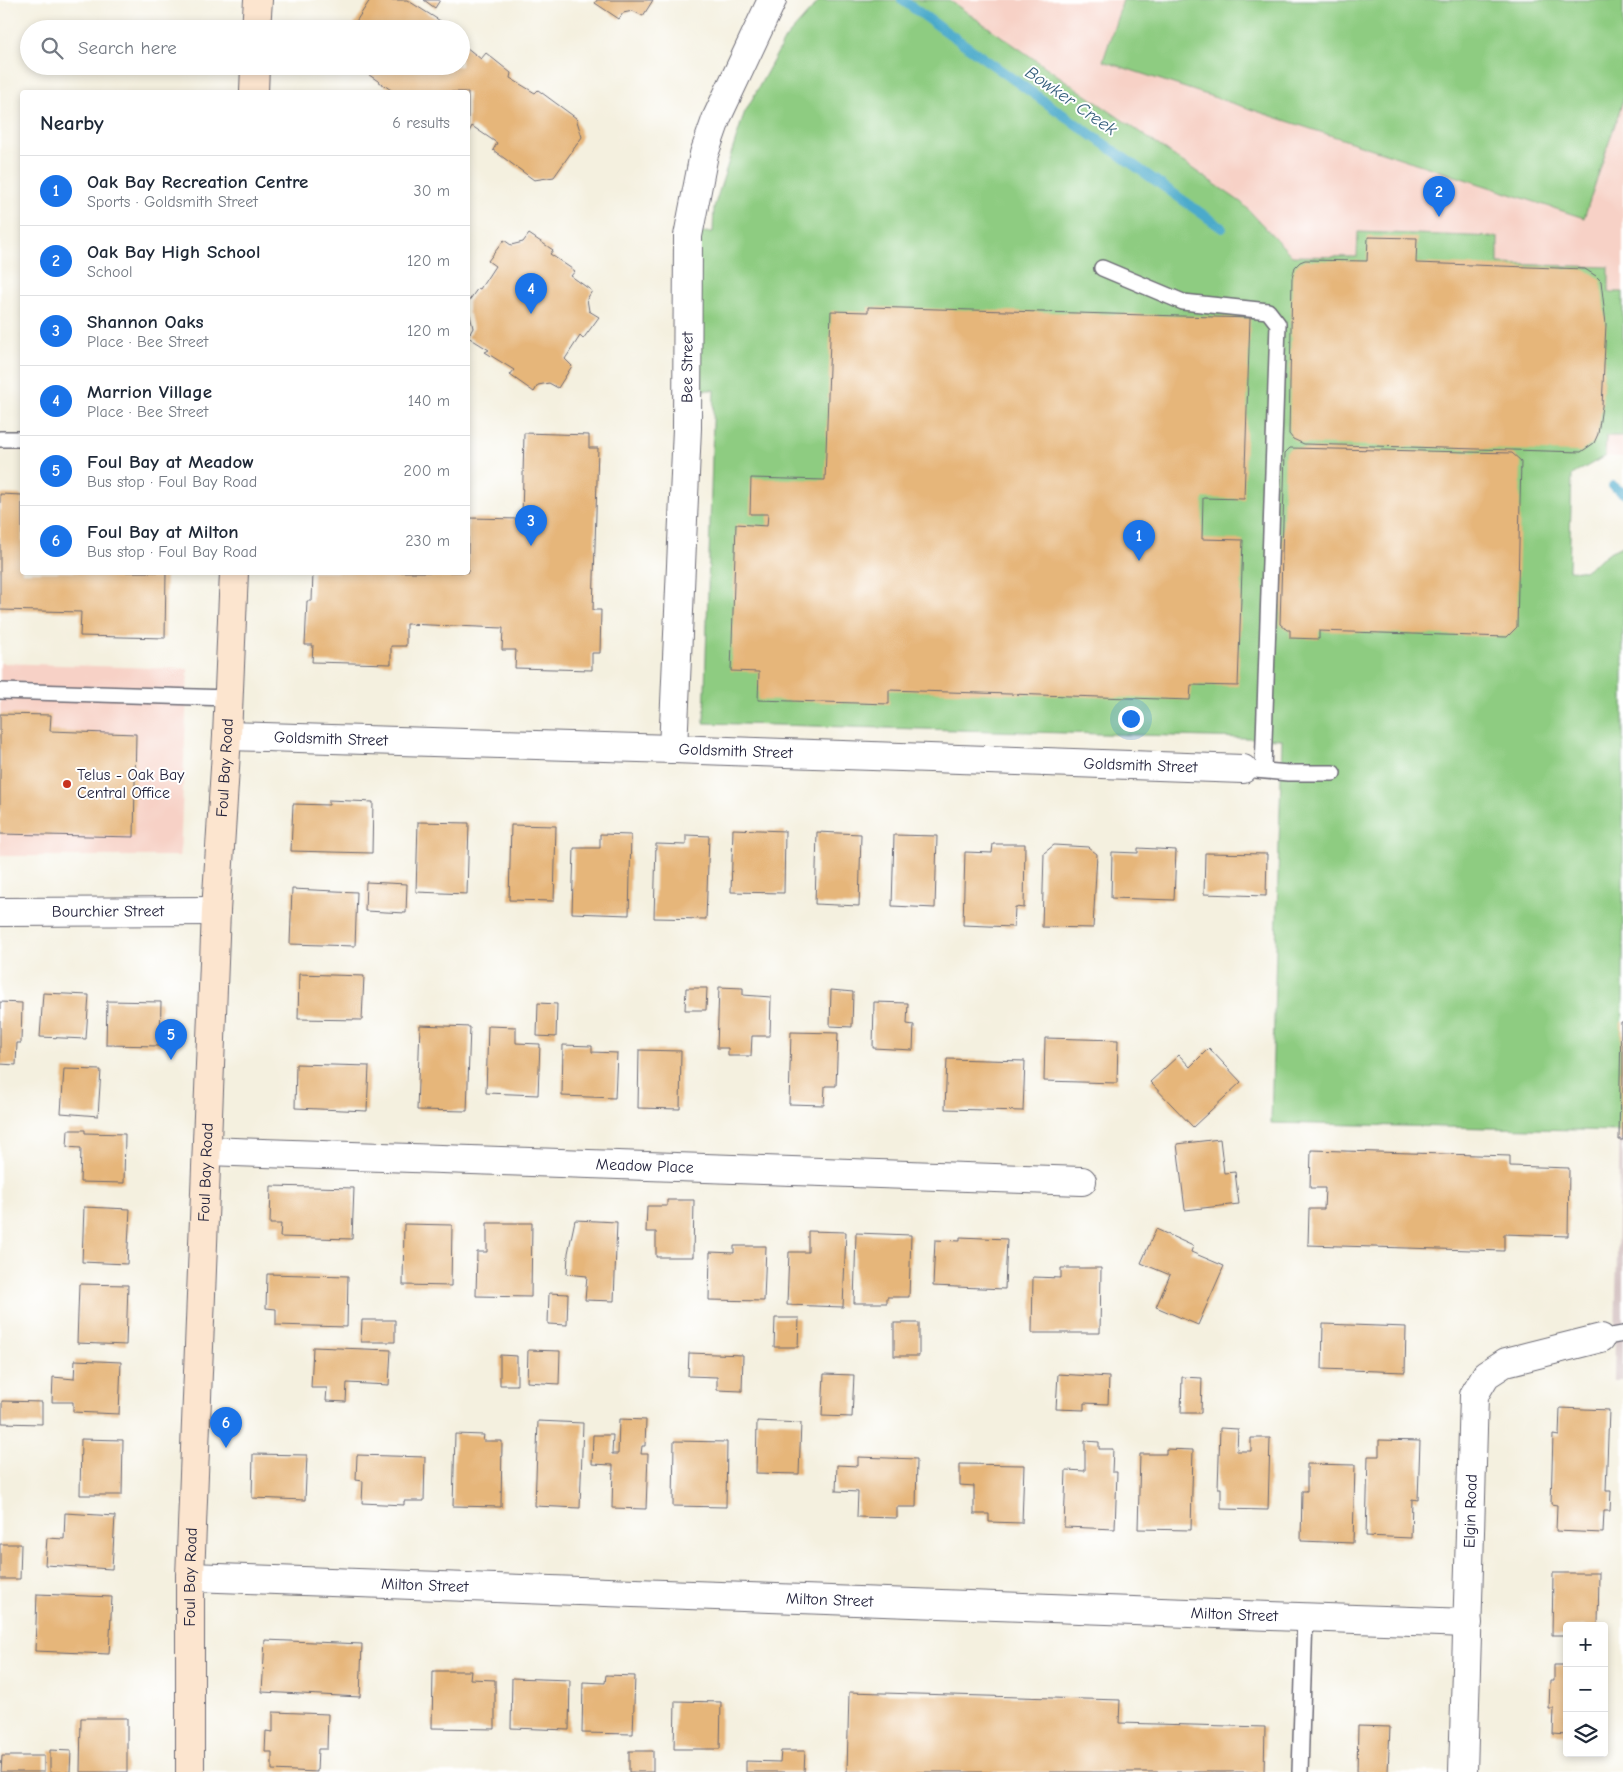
<!DOCTYPE html>
<html lang="en">
<head>
<meta charset="utf-8">
<style>
  :root { --surface:#fff; --page:#f6f6f7; --text:#1f2937; --muted:#747a83; --line:#e0e1e3; --accent:#1a73e8 }
  body { margin:0; font-family:"Comic Neue",sans-serif; background:var(--page); color:var(--text) }
  .controls { position:absolute; right:15px; bottom:15px; display:grid; overflow:hidden; border-radius:5px; box-shadow:0 2px 8px #0003 }
  .controls button { width:45px; height:45px; display:grid; place-items:center; padding:0; border:0; border-bottom:1px solid var(--line); background:var(--surface); color:var(--text); font:25px sans-serif }
  .you { position:absolute; left:1130px; top:718px; width:18px; height:18px; margin:-12px; border:4px solid #fff; border-radius:50%; background:#1a73e8; box-shadow:0 0 0 8px #1a73e833 }
  .badge { display:grid; place-items:center; width:32px; height:32px; border-radius:50%; background:var(--accent); color:#fff; font-size:16px; font-weight:700 }
  .pin { position:absolute; translate:-50% -41px; filter:drop-shadow(0 1px 2px #0008) }
  .pin::after { content:''; position:absolute; top:26px; width:18px; height:15px; background:inherit; clip-path:polygon(0 0,100% 0,50% 100%) }
  .list { margin:0; padding:0; list-style:none }
  h2 { display:flex; justify-content:space-between; align-items:center; height:65px; margin:0; padding:0 20px; font-size:21px }
  h2 small { font-size:16px; font-weight:400; color:var(--muted) }
  .list li { display:grid; grid-template-columns:32px 1fr auto; gap:15px; align-items:center; box-sizing:border-box; height:70px; padding:0 20px; border-top:1px solid var(--line) }
  .list b { display:block; font-size:19px; white-space:nowrap }
  .list p { margin:0; font-size:16px; white-space:nowrap; color:var(--muted) }
  .list em { font-size:16px; font-style:normal; color:var(--muted) }
  .icon { flex:none; width:28px; height:28px; fill:none; stroke:currentColor; stroke-width:2; stroke-linecap:round; stroke-linejoin:round }
  .map { position:relative; flex:none; width:1623px; height:1772px; overflow:hidden }
  .search { position:absolute; background:var(--surface); box-shadow:0 2px 8px #0003; left:20px; top:20px; width:450px; height:55px; display:flex; align-items:center; gap:12px; box-sizing:border-box; padding:0 18px; border-radius:28px; color:var(--muted); font-size:19px }
  .panel { position:absolute; background:var(--surface); box-shadow:0 2px 8px #0003; left:20px; top:90px; width:450px; height:485px; border-radius:5px }
  .map>svg:first-child { display:block }
  .built { fill:#f7d1c6 }
  .industrial { fill:#d2bfbf }
  .green { fill:#8ecc81; stroke:#58775e }
  .lines { fill:none; stroke-linecap:round; stroke-linejoin:round }
  .stream { stroke:#4caacb; stroke-width:10 }
  .building { fill:#e6b67a }
  .service-casing { stroke:#6c6a74; stroke-width:18 }
  .minor-casing { stroke:#6c6a74; stroke-width:30 }
  .secondary-casing { stroke:#6c6a74; stroke-width:30 }
  .service { stroke:#fff; stroke-width:15 }
  .minor { stroke:#fff; stroke-width:28 }
  .secondary { stroke:#fce5cf; stroke-width:28 }
  .poi-dot { fill:#c8321e; stroke:#fff; stroke-width:2 }
  .labels { text-anchor:middle; dominant-baseline:central; stroke-width:4; stroke-linejoin:round; paint-order:stroke }
  .street-label { font-size:16px; fill:#22223b; stroke:#fff }
  .poi-label { font-size:16px; fill:#22223b; stroke:#fff; text-anchor:start }
  .water-label { font-size:18px; font-style:italic; fill:#355f7c; stroke:#fff }
</style>
</head>
<body>
<div class="map">
<svg width="1623" height="1772" viewBox="0 0 1623 1772">
  <rect width="100%" height="100%" fill="#fff"/>
  <filter id="ink" filterUnits="userSpaceOnUse"><feTurbulence type="fractalNoise" baseFrequency=".02" numOctaves="2"/><feDisplacementMap in="SourceGraphic" scale="10" xChannelSelector="R" yChannelSelector="G"/><feConvolveMatrix kernelMatrix="1 2 1 2 8 2 1 2 1" color-interpolation-filters="sRGB"/></filter>
  <filter id="wash" filterUnits="userSpaceOnUse"><feTurbulence type="fractalNoise" baseFrequency=".0096" numOctaves="4" result="noise"/><feDisplacementMap in="SourceGraphic" scale="20" xChannelSelector="R" yChannelSelector="G"/><feGaussianBlur stdDeviation="1.12" result="paint"/><feColorMatrix in="noise" values="0 0 0 0 0 0 0 0 0 0 0 0 0 0 0 0 0 1.4 0 .05"/><feComposite in="paint" operator="in"/></filter>
  <g filter="url(#wash)">
    <rect width="100%" height="100%" fill="#f4f0df"/>
    <g class="built">
      <path d="M949 0H1623V457L1605 456 1609 267 1497 264 1498 237 1358 233 1357 257 1292 256 1242 203Z"/>
      <path d="M0 663 188 669 180 856H0Z"/>
    </g>
    <path class="industrial" d="M1623 998V1381H1614Z"/>
    <g class="green">
      <path d="M820 0H949L1242 203 1292 256 1357 257 1358 232 1498 237V264L1609 267V292H1623V436H1606L1605 456 1572 475 1569 570 1584 571 1611 551 1623 546V998L1620 1131 1271 1123 1282 739 704 723 714 390H687L689 233 713 232 714 207 744 114 785 39Z"/>
      <path d="M1123 0H1623V100L1584 218 1103 61Z"/>
    </g>
    <g class="lines">
      <g class="stream">
        <path d="M902 0 1222 228"/>
        <path d="M1613 486 1623 493"/>
      </g>
    </g>
    <g id="blocks">
      <g class="building">
        <path d="M370 0H407L453 29H351Z"/>
        <path d="M424 0H440L435 8Z"/>
        <path d="M597 0H653L643 16 633 11 623 13 619 19 595 3Z"/>
        <path d="M461 43 481 59 486 53 511 73 510 78 535 93 538 90 576 118 582 137 554 177 534 180 493 150 497 143 472 126 469 132 468 131V92H394L359 68 360 66H461Z"/>
        <path d="M529 234 553 250 550 254 575 271 571 276 592 291 587 299 589 311 599 317 583 339 580 336 565 359 572 366 558 388 549 383 538 385 534 392 510 375 514 370 485 352 489 350 468 337 473 328 470 315 468 312V302L478 288 480 289 495 266 488 261 504 240 511 245 523 242Z"/>
        <path d="M1368 237 1417 238 1416 263 1585 269 1596 276 1601 281 1606 324 1602 406 1598 434 1594 443 1581 452 1304 444 1293 439 1289 434 1292 278 1295 267 1300 262 1305 260 1367 261Z"/>
        <path d="M868 307 1250 318 1244 499 1203 498 1202 539 1243 540 1238 686 1191 685 1190 700 889 690V704L758 700 759 672 731 671 736 524 767 526 768 514H750L751 478 825 480 831 311 868 312Z"/>
        <path d="M524 433 589 435V448H598L593 610H601L600 653H592V670L515 668 516 650H502L503 628 406 624V646H391V664L312 662 313 645H305L307 601H312L313 572H468V518L522 519Z"/>
        <path d="M1290 448 1512 453 1521 461 1517 627 1507 637 1319 631V639L1290 638V630H1287L1280 624 1285 453Z"/>
        <path d="M0 494 22 495V572H166L165 638 80 636 81 612 0 610Z"/>
        <path d="M0 714 51 715 50 731 136 734 134 837 0 834Z"/>
        <path d="M329 800 373 802 372 853 291 851 293 804 329 805Z"/>
        <path d="M418 822 469 823 467 894 416 892Z"/>
        <path d="M511 825 556 826 554 901 509 900Z"/>
        <path d="M733 829 785 831 784 893 731 892Z"/>
        <path d="M817 832 861 834 859 906 815 904Z"/>
        <path d="M600 834 631 835 629 915 572 913 574 848H600Z"/>
        <path d="M686 835 709 836 706 919 654 918 656 844 686 845Z"/>
        <path d="M894 835 937 836 935 908 892 906Z"/>
        <path d="M993 844H1025L1024 908 1015 907 1014 927 963 925 965 852 992 853Z"/>
        <path d="M1054 845 1088 847 1097 854 1093 928 1042 927 1044 853Z"/>
        <path d="M1138 848 1176 850 1174 900 1111 898 1112 852 1138 853Z"/>
        <path d="M1205 853 1267 854 1266 896 1204 894Z"/>
        <path d="M366 882 407 884 406 913 365 911Z"/>
        <path d="M292 889 357 892 355 946 290 944Z"/>
        <path d="M299 974 364 976 362 1020 298 1019Z"/>
        <path d="M719 987 743 988V995L771 997 770 1036H752L751 1056H728V1048H717Z"/>
        <path d="M686 988H707L706 1010H685Z"/>
        <path d="M831 990 853 992 852 1027 830 1026Z"/>
        <path d="M43 993 89 995 86 1039 40 1037Z"/>
        <path d="M107 1001 161 1002 160 1046 106 1045Z"/>
        <path d="M0 1002 22 1003 21 1043H17L16 1065 0 1064Z"/>
        <path d="M874 1002 908 1003 907 1024 914 1025 913 1050 873 1048Z"/>
        <path d="M538 1003 557 1004 556 1037 537 1036Z"/>
        <path d="M1621 1022H1623V1140H1619Z"/>
        <path d="M420 1025 470 1027 467 1111 417 1110Z"/>
        <path d="M488 1026 516 1027V1043L540 1044 538 1095 486 1093Z"/>
        <path d="M791 1032 838 1033 836 1086H825L824 1105 789 1104Z"/>
        <path d="M1045 1038 1118 1040 1117 1083 1044 1081Z"/>
        <path d="M563 1045 592 1046V1052L617 1053 615 1098 562 1096Z"/>
        <path d="M1209 1048 1241 1082 1193 1127 1150 1082 1179 1055 1190 1067Z"/>
        <path d="M639 1050 681 1051 680 1109 638 1108Z"/>
        <path d="M947 1059 1025 1061 1023 1111 945 1109Z"/>
        <path d="M296 1064 369 1066 367 1111 295 1108Z"/>
        <path d="M64 1069 101 1070 98 1116 61 1113Z"/>
        <path d="M68 1130H85V1133L125 1134 124 1183 80 1182 81 1148 67 1147Z"/>
        <path d="M1220 1139 1224 1173 1235 1172 1239 1204 1185 1210 1177 1144Z"/>
        <path d="M1311 1150 1510 1156V1166L1569 1168 1568 1236 1504 1234V1251L1308 1245 1309 1209H1324L1325 1188H1310Z"/>
        <path d="M271 1186 354 1188 352 1239 280 1237 281 1224H270Z"/>
        <path d="M667 1200H694L693 1257H656V1232H646L647 1206H667Z"/>
        <path d="M84 1207 130 1209 127 1264 82 1262Z"/>
        <path d="M575 1220 617 1222 614 1301 585 1300 587 1276 567 1274 568 1253Z"/>
        <path d="M487 1223H532L531 1297 476 1296 477 1252H487Z"/>
        <path d="M404 1224 452 1225 451 1286 403 1285Z"/>
        <path d="M1156 1229 1193 1246 1191 1252 1224 1266 1198 1325 1156 1307 1170 1275 1141 1263Z"/>
        <path d="M808 1231 846 1232 843 1307 787 1305 789 1252H808Z"/>
        <path d="M856 1233 911 1235 909 1297H887V1303H854Z"/>
        <path d="M960 1237 1007 1239 1005 1289 933 1286 935 1240 960 1241Z"/>
        <path d="M734 1246H766L764 1301 709 1300 710 1252 734 1253Z"/>
        <path d="M1061 1268H1101L1100 1333H1032L1033 1277 1061 1278Z"/>
        <path d="M267 1274 348 1276 347 1327 276 1325V1309L266 1308Z"/>
        <path d="M79 1284 128 1285 126 1345 77 1343Z"/>
        <path d="M549 1293 568 1294 567 1325 548 1324Z"/>
        <path d="M775 1318H799L798 1347H774Z"/>
        <path d="M362 1320H395V1342H361Z"/>
        <rect x="894" y="1323" width="25" height="33"/>
        <path d="M1323 1324 1406 1327 1405 1372 1322 1369Z"/>
        <path d="M313 1347 391 1350 389 1385 347 1383 346 1402 326 1401 327 1388H311Z"/>
        <path d="M528 1350 560 1351 559 1384 527 1382Z"/>
        <path d="M689 1353 743 1355 742 1391 717 1390V1377L688 1376Z"/>
        <path d="M500 1355 517 1356V1385H500Z"/>
        <path d="M75 1360 121 1362 119 1414 73 1412V1402H52L53 1377 74 1379Z"/>
        <path d="M824 1374 854 1375 852 1417 822 1416Z"/>
        <path d="M1058 1374 1109 1377 1108 1404 1084 1403V1410L1056 1409Z"/>
        <path d="M1182 1377 1202 1378 1201 1413H1181Z"/>
        <path d="M2 1401 42 1402V1424L2 1423Z"/>
        <path d="M1560 1408 1609 1410 1606 1491H1611L1610 1511H1604L1603 1533 1556 1531 1557 1505 1551 1504 1553 1435 1559 1436Z"/>
        <path d="M619 1419 646 1420 645 1446H642L641 1454H648L646 1509 612 1508 613 1465 592 1464 593 1435H613L612 1454H618Z"/>
        <path d="M538 1421 583 1423 580 1508 535 1506Z"/>
        <path d="M757 1421 801 1423 799 1474 756 1473Z"/>
        <path d="M1220 1428 1238 1429 1237 1451H1251V1438H1270L1268 1510 1221 1509V1488H1218Z"/>
        <path d="M455 1434 484 1435 483 1441H502L501 1507 453 1506Z"/>
        <path d="M81 1439 123 1440 122 1495H80Z"/>
        <path d="M1379 1440 1420 1441 1418 1500 1412 1499 1411 1538 1366 1536 1368 1456H1379Z"/>
        <path d="M674 1441 727 1442 726 1507 673 1506Z"/>
        <path d="M1085 1441 1099 1442V1449H1113L1112 1472H1117L1115 1529 1064 1527 1066 1470 1085 1471Z"/>
        <path d="M1166 1449 1193 1450 1191 1530 1138 1529 1140 1454H1166Z"/>
        <path d="M253 1454 307 1455 305 1500 252 1498Z"/>
        <path d="M357 1455 425 1457 424 1501H404V1505L362 1503 363 1481 356 1480Z"/>
        <path d="M858 1457 917 1459 916 1507H897V1518L857 1517 858 1492 836 1491 837 1465 858 1466Z"/>
        <path d="M960 1464 1024 1465 1022 1523 989 1522V1514H974V1486L960 1485Z"/>
        <path d="M1307 1464 1355 1465 1353 1543 1301 1541 1302 1491H1307Z"/>
        <path d="M65 1513 115 1516 112 1569 45 1565 47 1538 64 1539Z"/>
        <path d="M0 1544H21L20 1579H0Z"/>
        <path d="M1553 1573H1599L1598 1626H1567V1635H1552Z"/>
        <path d="M37 1594 112 1597 109 1654 35 1651Z"/>
        <path d="M265 1640 362 1644 360 1697 262 1692Z"/>
        <path d="M1554 1665H1567V1735L1553 1734 1554 1709H1549L1550 1681H1554Z"/>
        <path d="M433 1671H471L470 1679 495 1680V1729L432 1728Z"/>
        <path d="M606 1675 635 1676 633 1734 582 1733 583 1682 605 1683Z"/>
        <path d="M512 1678 570 1680 569 1730 511 1728Z"/>
        <path d="M849 1692 1120 1700 1119 1723 1265 1727 1264 1772H847Z"/>
        <path d="M675 1701 721 1702 720 1749H674Z"/>
        <path d="M273 1712 328 1714 327 1749H318L317 1772 272 1770V1752H265L266 1731 273 1732Z"/>
        <path d="M81 1718H127V1772H80Z"/>
        <path d="M1358 1726 1390 1727 1388 1772H1357Z"/>
        <path d="M50 1750 71 1751 70 1772H50Z"/>
        <rect x="629" y="1751" width="24" height="21"/>
        <path d="M781 1751H805L804 1772H746V1761L780 1762Z"/>
        <path d="M2 1756H44V1772H1Z"/>
      </g>
    </g>
  </g>
  <g filter="url(#ink)">
    <use href="#blocks" fill-opacity="0" stroke="#6c6a74" stroke-width="1"/>
    <g class="lines">
      <g class="service-casing">
        <g id="service">
          <path d="M1102 268 1183 302 1268 311 1278 324 1263 770"/>
          <path d="M0 439H22"/>
          <path d="M0 691 229 698"/>
          <path d="M1255 770 1288 773H1333"/>
          <path d="M1601 1338 1623 1334"/>
          <path d="M1300 1772 1305 1617"/>
        </g>
      </g>
      <g class="minor-casing">
        <g id="minor">
          <path id="s1" d="M227 736 673 749 1243 769"/>
          <path id="s2" d="M673 749 687 428 688 236 704 154 717 117 772 0"/>
          <path id="s3" d="M0 912 216 911"/>
          <path id="s4" d="M207 1151 1082 1181"/>
          <path id="s5" d="M190 1577 1468 1623"/>
          <path id="s6" d="M1463 1772 1474 1395 1486 1375 1506 1362 1601 1338"/>
        </g>
      </g>
      <g class="secondary-casing">
        <g id="secondary">
          <path d="M256 29 258 0"/>
          <path d="M254 92 255 66"/>
          <path id="s7" d="M190 1772V1577L216 911 227 736 234 572"/>
        </g>
      </g>
      <use href="#service" class="service"/>
      <use href="#minor" class="minor"/>
      <use href="#secondary" class="secondary"/>
    </g>
  </g>
  <circle class="poi-dot" cx="67" cy="784" r="5"/>
  <g class="labels">
    <g class="street-label">
      <text stroke="none"><textPath href="#s2" startOffset="382">Bee Street</textPath></text>
      <text stroke="none"><textPath href="#s1" startOffset="104">Goldsmith Street</textPath></text>
      <text stroke="none"><textPath href="#s1" startOffset="509">Goldsmith Street</textPath></text>
      <text stroke="none"><textPath href="#s1" startOffset="914">Goldsmith Street</textPath></text>
      <text stroke="none"><textPath href="#s7" startOffset="1005">Foul Bay Road</textPath></text>
      <text stroke="none"><textPath href="#s3" startOffset="108">Bourchier Street</textPath></text>
      <text stroke="none"><textPath href="#s4" startOffset="438">Meadow Place</textPath></text>
      <text stroke="none"><textPath href="#s7" startOffset="600">Foul Bay Road</textPath></text>
      <text stroke="none"><textPath href="#s6" startOffset="261">Elgin Road</textPath></text>
      <text stroke="none"><textPath href="#s7" startOffset="195">Foul Bay Road</textPath></text>
      <text stroke="none"><textPath href="#s5" startOffset="235">Milton Street</textPath></text>
      <text stroke="none"><textPath href="#s5" startOffset="640">Milton Street</textPath></text>
      <text stroke="none"><textPath href="#s5" startOffset="1045">Milton Street</textPath></text>
    </g>
    <g class="poi-label">
      <text x="77" y="775">Telus - Oak Bay<tspan x="77" dy="18">Central Office</tspan></text>
    </g>
    <g class="water-label">
      <text transform="translate(1071 101) rotate(35)">Bowker Creek</text>
    </g>
  </g>
</svg>
<div class="controls">
<button>+</button>
<button>−</button>
<button><svg class="icon" aria-label="layers" viewBox="0 0 24 24"><path d="M12 4l9 5-9 5-9-5zM3 14l9 5 9-5"/></svg></button>
</div>
<div class="you"></div>
<div class="pin badge" style="left:1139px;top:561px">1</div>
<div class="pin badge" style="left:1439px;top:217px">2</div>
<div class="pin badge" style="left:531px;top:546px">3</div>
<div class="pin badge" style="left:531px;top:314px">4</div>
<div class="pin badge" style="left:171px;top:1060px">5</div>
<div class="pin badge" style="left:226px;top:1448px">6</div>
<div class="search"><svg class="icon" aria-label="search" viewBox="0 0 24 24"><circle cx="10" cy="10" r="6"/><path d="M15 15l6 6"/></svg>Search here</div>
<section class="panel">
<h2>Nearby<small>6 results</small></h2>
<ul class="list">
<li><span class="badge">1</span><div><b>Oak Bay Recreation Centre</b><p>Sports · Goldsmith Street</p></div><em>30 m</em></li>
<li><span class="badge">2</span><div><b>Oak Bay High School</b><p>School</p></div><em>120 m</em></li>
<li><span class="badge">3</span><div><b>Shannon Oaks</b><p>Place · Bee Street</p></div><em>120 m</em></li>
<li><span class="badge">4</span><div><b>Marrion Village</b><p>Place · Bee Street</p></div><em>140 m</em></li>
<li><span class="badge">5</span><div><b>Foul Bay at Meadow</b><p>Bus stop · Foul Bay Road</p></div><em>200 m</em></li>
<li><span class="badge">6</span><div><b>Foul Bay at Milton</b><p>Bus stop · Foul Bay Road</p></div><em>230 m</em></li>
</ul>
</section>
</div>
</body>
</html>
